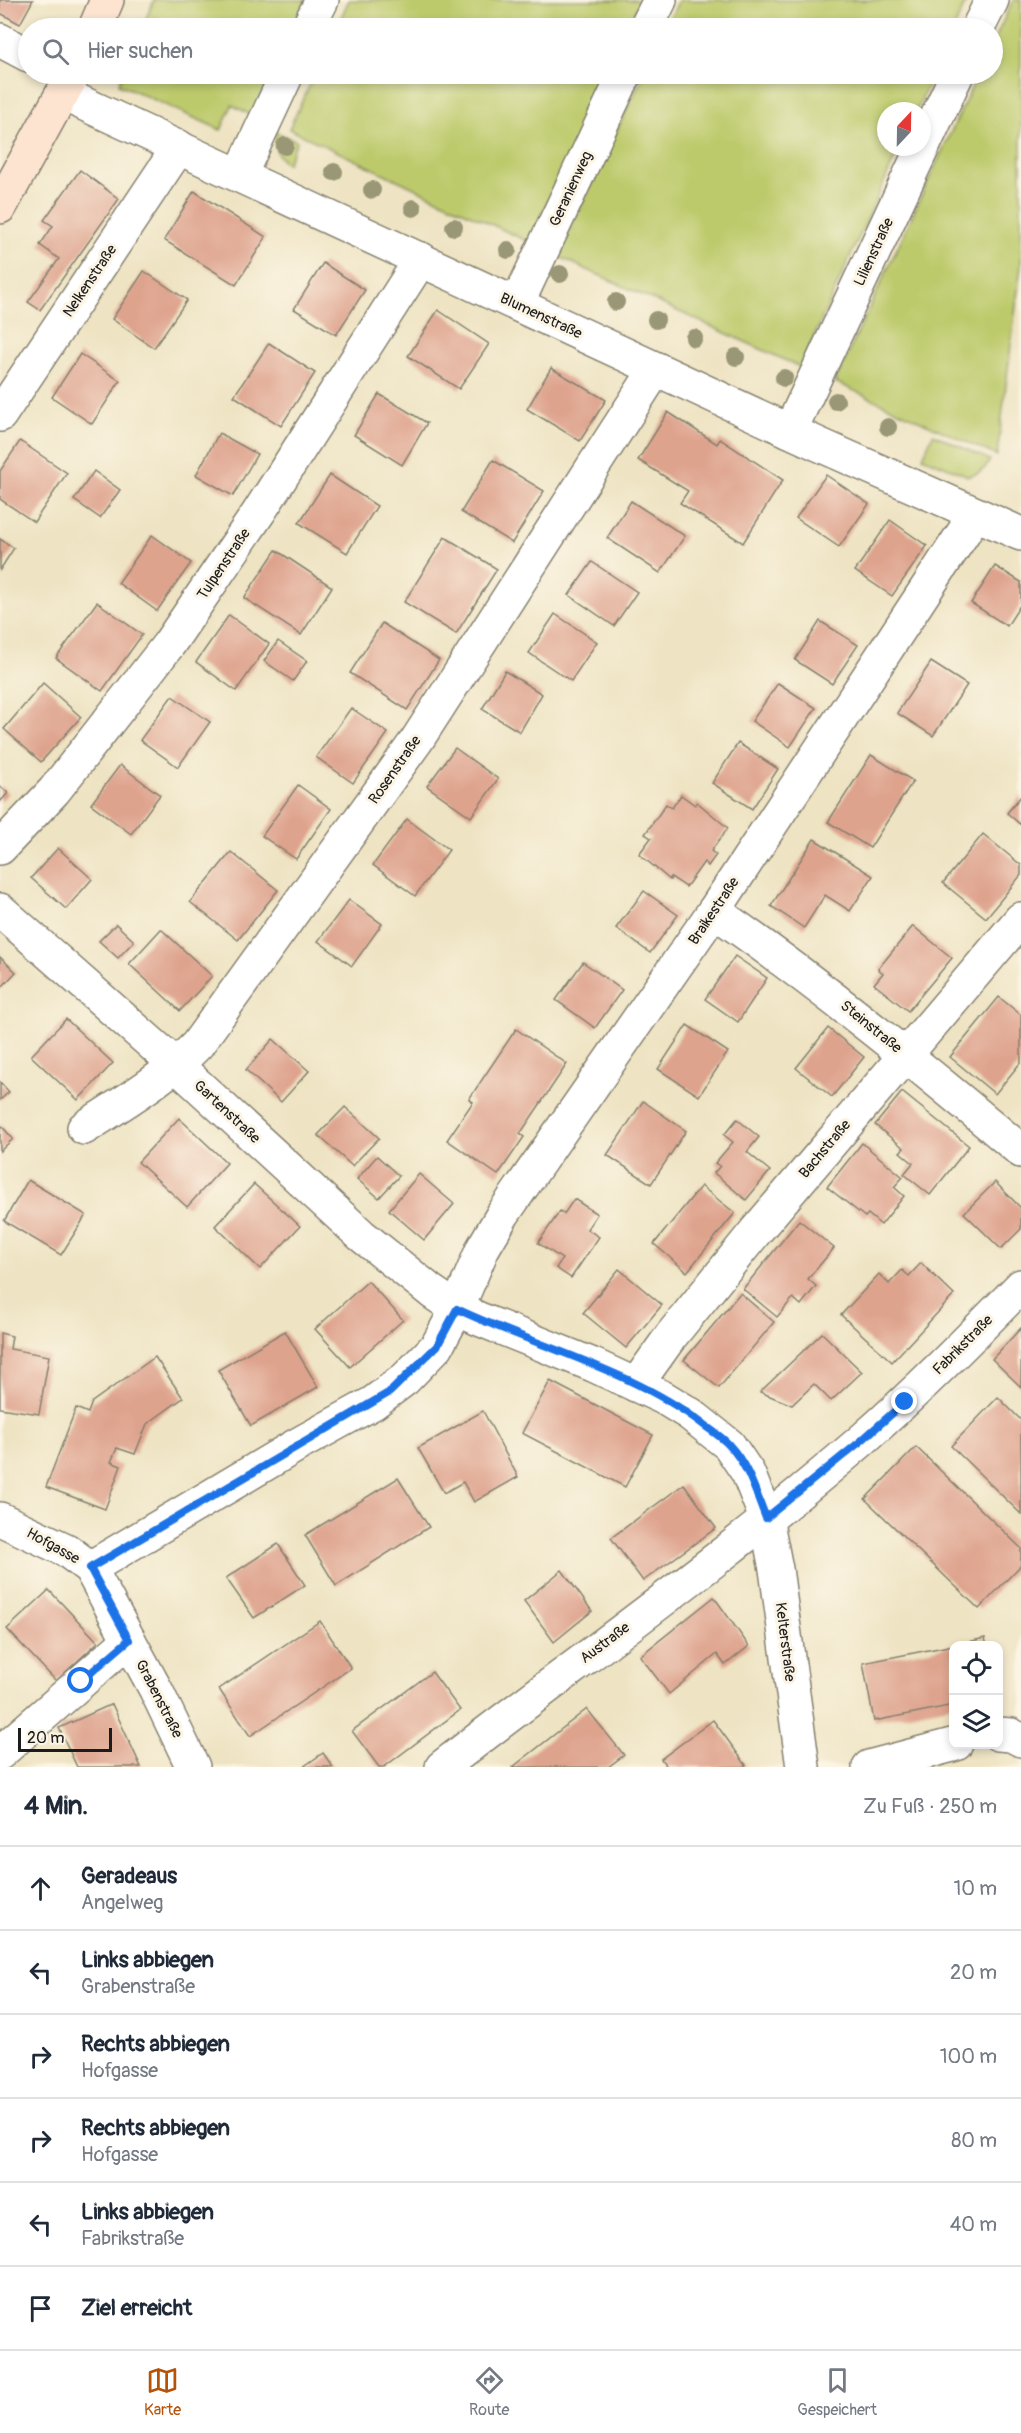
<!DOCTYPE html>
<html lang="de">
<head>
<meta charset="utf-8">
<style>
  :root { --surface:#fff; --page:#f2f2f3; --text:#1f2937; --muted:#747a83; --line:#e0e1e3; --accent:#b45309 }
  body { margin:0; font-family:Pangolin,sans-serif; background:var(--page); color:var(--text) }
  .controls { position:absolute; right:18px; bottom:18px; display:grid; overflow:hidden; border-radius:12px; box-shadow:0 3px 9px #0003 }
  .controls button { width:54px; height:54px; display:grid; place-items:center; padding:0; border:0; border-bottom:2px solid var(--line); background:var(--surface); color:var(--text); font:30px sans-serif }
  .compass { position:absolute; left:877px; top:102px; width:54px; height:54px; border-radius:50%; background:var(--surface); box-shadow:0 3px 9px #0003; rotate:22deg }
  .scale { position:absolute; left:18px; bottom:15px; width:94px; box-sizing:border-box; padding-left:6px; border:3px solid #1c1c1c; border-top:0; font-size:16px; line-height:21px; white-space:nowrap; color:#1c1c1c; -webkit-text-stroke:4px #fcf5e5; paint-order:stroke }
  .stop { position:absolute; width:18px; height:18px; margin:-14px; border:4px solid #1a73e8; border-radius:50%; background:#fff }
  .stop.end { background:#1a73e8; border-color:#fff; box-shadow:0 2px 6px #0008 }
  .list { margin:0; padding:0; list-style:none }
  h2 { display:flex; justify-content:space-between; align-items:center; height:78px; margin:0; padding:0 24px; font-size:26px }
  h2 small { font-size:20px; font-weight:400; color:var(--muted) }
  .list li { display:grid; grid-template-columns:39px 1fr auto; gap:18px; align-items:center; box-sizing:border-box; height:84px; padding:0 24px; border-top:2px solid var(--line) }
  .list b { display:block; font-size:22px; white-space:nowrap }
  .list p { margin:0; font-size:20px; white-space:nowrap; color:var(--muted) }
  .list em { font-size:20px; font-style:normal; color:var(--muted) }
  .icon { flex:none; width:33px; height:33px; fill:none; stroke:currentColor; stroke-width:2; stroke-linecap:round; stroke-linejoin:round }
  .map { position:relative; flex:none; width:1021px; height:1767px; overflow:hidden }
  .search { position:absolute; background:var(--surface); box-shadow:0 3px 9px #0003; left:18px; right:18px; top:18px; height:66px; display:flex; align-items:center; gap:15px; box-sizing:border-box; padding:0 21px; border-radius:33px; color:var(--muted); font-size:22px }
  .sheet { height:582px; background:var(--surface) }
  nav { display:flex; justify-content:space-around; align-items:center; box-sizing:border-box; height:84px; border-top:2px solid var(--line); background:var(--surface); font-size:16px; color:var(--muted) }
  nav a { display:grid; justify-items:center; gap:3px }
  nav .on { color:var(--accent) }
  .map>svg:first-child { display:block }
  .green { fill:#bdca6c; stroke:#6c7344; stroke-width:1.5 }
  .building { fill:#dea38d }
  .lines { fill:none; stroke-linecap:round; stroke-linejoin:round }
  .street-casing { stroke:#85806f; stroke-width:36 }
  .secondary-casing { stroke:#85806f; stroke-width:36 }
  .street { stroke:#fff; stroke-width:33 }
  .secondary { stroke:#fde4d1; stroke-width:33 }
  .tree { fill:#999776 }
  .route { stroke:#1a73e8; stroke-width:8 }
  .labels { text-anchor:middle; dominant-baseline:central; stroke-width:6; stroke-linejoin:round; paint-order:stroke }
  .street-label { font-size:15px; fill:#1c1c1c; stroke:#fcf5e5 }
</style>
</head>
<body>
<div class="map">
<svg width="1021" height="1767" viewBox="0 0 1021 1767">
  <rect width="100%" height="100%" fill="#fcf5e5"/>
  <filter id="ink" filterUnits="userSpaceOnUse"><feTurbulence type="fractalNoise" baseFrequency=".0167" numOctaves="2"/><feDisplacementMap in="SourceGraphic" scale="12" xChannelSelector="R" yChannelSelector="G"/><feConvolveMatrix kernelMatrix="1 2 1 2 8 2 1 2 1" color-interpolation-filters="sRGB"/></filter>
  <filter id="wash" filterUnits="userSpaceOnUse"><feTurbulence type="fractalNoise" baseFrequency=".008" numOctaves="4" result="noise"/><feDisplacementMap in="SourceGraphic" scale="24" xChannelSelector="R" yChannelSelector="G"/><feGaussianBlur stdDeviation="1.35" result="paint"/><feColorMatrix in="noise" values="0 0 0 0 0 0 0 0 0 0 0 0 0 0 0 0 0 1.4 0 .05"/><feComposite in="paint" operator="in"/></filter>
  <g filter="url(#wash)">
    <rect width="100%" height="100%" fill="#eee3c2"/>
    <g class="green">
      <path d="M154 0H306L293 28H142Z"/>
      <path d="M349 0H640L627 28H336Z"/>
      <path d="M679 0H967L954 28H665Z"/>
      <path d="M1013 0H1021V266L997 456 835 382 978 74H992L993 43Z"/>
      <path d="M123 74H272L253 116 232 105 221 130 119 84Z"/>
      <path d="M315 74H607L529 242 289 129Z"/>
      <path d="M644 74H933L916 111H886V147H900L800 367 557 256Z"/>
      <path d="M276 132 297 141 287 164C277 157 272 144 276 132Z"/>
      <path d="M933 434 990 460C985 471 978 474 968 476L923 457Z"/>
    </g>
    <g id="blocks">
      <g class="building">
        <path d="M0 0H33L20 24 0 13Z"/>
        <path d="M80 170 119 199 40 310 28 302 59 259 40 245 53 226 44 220Z"/>
        <path d="M194 191 266 237 236 285 164 240Z"/>
        <path d="M323 263 365 290 336 335 294 309Z"/>
        <path d="M144 271 187 300 154 348 112 319Z"/>
        <path d="M438 310 489 344 459 389 408 356Z"/>
        <path d="M269 343 315 373 281 426 234 396Z"/>
        <path d="M80 354 120 381 92 424 52 397Z"/>
        <path d="M551 368 606 400 580 441 527 409Z"/>
        <path d="M379 394 427 423 402 465 354 435Z"/>
        <path d="M668 412 717 444 720 439 783 480 743 543 680 503 688 491 638 460Z"/>
        <path d="M219 433 257 454 233 496 196 475Z"/>
        <path d="M20 441 67 473 34 522 0 499V471Z"/>
        <path d="M493 460 544 491 512 543 461 512Z"/>
        <path d="M94 471 120 490 100 518 74 500Z"/>
        <path d="M330 475 377 506 347 553 299 523Z"/>
        <path d="M826 475 869 504 839 547 796 518Z"/>
        <path d="M631 501 685 536 660 573 607 538Z"/>
        <path d="M890 520 927 546 892 596 855 571Z"/>
        <path d="M152 535 191 563 157 611 118 583Z"/>
        <path d="M445 537 497 569 456 634 404 602Z"/>
        <path d="M0 539 14 548 0 570Z"/>
        <path d="M276 550 332 587 301 635 244 598Z"/>
        <path d="M592 562 637 592 614 626 569 595Z"/>
        <path d="M995 566 1021 582V604L1007 626 971 603Z"/>
        <path d="M97 602 142 635 102 691 56 658Z"/>
        <path d="M555 614 597 642 571 681 529 653Z"/>
        <path d="M229 615 269 644 236 691 196 662Z"/>
        <path d="M820 621 858 645 832 684 795 660Z"/>
        <path d="M382 623 439 660 407 710 350 673Z"/>
        <path d="M278 641 307 661 293 681 264 661Z"/>
        <path d="M931 662 967 685 933 736 897 713Z"/>
        <path d="M505 671 542 694 520 732 482 709Z"/>
        <path d="M43 683 81 717 41 762 4 729Z"/>
        <path d="M778 683 816 708 790 747 752 721Z"/>
        <path d="M172 696 210 722 178 767 140 740Z"/>
        <path d="M351 708 388 733 353 783 316 757Z"/>
        <path d="M738 743 778 769 752 809 712 783Z"/>
        <path d="M455 748 498 779 471 817 427 786Z"/>
        <path d="M871 755 913 781 870 848 828 822Z"/>
        <path d="M120 765 160 795 131 834 91 804Z"/>
        <path d="M298 785 331 809 296 859 262 836Z"/>
        <path d="M0 786 8 793 0 802Z"/>
        <path d="M681 795 695 805 697 802 728 828 711 851 716 855 708 866 704 862 686 887 671 877 670 880 639 854 651 838 645 834 666 804 672 808Z"/>
        <path d="M1021 796V825L1007 813Z"/>
        <path d="M407 819 449 850 415 896 373 865Z"/>
        <path d="M983 834 1021 865V875L986 918 943 883Z"/>
        <path d="M814 839 873 876 850 911 825 895 804 928 771 906Z"/>
        <path d="M58 848 92 879 66 909 31 878Z"/>
        <path d="M231 852 278 890 238 940 190 902Z"/>
        <path d="M644 891 678 915 650 953 616 928Z"/>
        <path d="M349 900 382 924 352 966 318 941Z"/>
        <path d="M116 924 134 941 118 958 99 941Z"/>
        <path d="M913 926 952 958 908 1011 874 984 883 973 878 969Z"/>
        <path d="M161 929 212 976 180 1011 129 964Z"/>
        <path d="M735 956 767 978 738 1022 705 999Z"/>
        <path d="M0 957 16 972 0 989Z"/>
        <path d="M583 962 622 990 595 1028 556 1000Z"/>
        <path d="M999 997 1021 1015V1062L995 1094 950 1057Z"/>
        <path d="M66 1019 113 1063 78 1100 31 1056Z"/>
        <path d="M687 1025 728 1052 699 1096 658 1069Z"/>
        <path d="M828 1028 864 1057 832 1097 796 1068Z"/>
        <path d="M516 1029 567 1064 520 1134 524 1137 498 1175 447 1140 473 1102 469 1099Z"/>
        <path d="M273 1039 309 1071 281 1102 246 1070Z"/>
        <path d="M0 1082 9 1092 0 1100Z"/>
        <path d="M902 1092 969 1146 930 1195 904 1174 913 1163 900 1152 904 1148 875 1125Z"/>
        <path d="M643 1101 686 1131 651 1184 607 1155Z"/>
        <path d="M345 1107 379 1138 352 1166 318 1135Z"/>
        <path d="M179 1118 227 1163 187 1207 138 1162Z"/>
        <path d="M737 1119 759 1137 747 1152 770 1171 746 1200 714 1173 720 1166 715 1163 733 1142 724 1135Z"/>
        <path d="M0 1124 13 1139 0 1151Z"/>
        <path d="M862 1143 903 1177 894 1187 904 1196 881 1225 868 1214 865 1217 827 1187Z"/>
        <path d="M377 1156 399 1176 379 1198 357 1179Z"/>
        <path d="M419 1174 454 1204 424 1240 389 1210Z"/>
        <path d="M28 1180 86 1215 61 1255 4 1221Z"/>
        <path d="M995 1182 1021 1208V1229L1001 1249 964 1213Z"/>
        <path d="M254 1184 300 1226 260 1269 215 1226Z"/>
        <path d="M701 1186 735 1213 687 1272 654 1244Z"/>
        <path d="M574 1199 597 1214 587 1229 599 1237 571 1278 556 1268 562 1259 538 1243 560 1211 564 1214Z"/>
        <path d="M799 1220 834 1248 808 1279 816 1286 801 1305 793 1298 777 1317 743 1289Z"/>
        <path d="M921 1263 954 1295 892 1362 841 1315 879 1274 889 1284 902 1270 909 1276Z"/>
        <path d="M619 1269 662 1305 626 1348 583 1313Z"/>
        <path d="M368 1281 403 1320 350 1367 315 1329Z"/>
        <path d="M740 1293 774 1322 719 1388 684 1360Z"/>
        <path d="M1021 1328V1387L992 1359Z"/>
        <path d="M285 1331 318 1387 251 1426 218 1370Z"/>
        <path d="M0 1333 12 1336 10 1349 49 1356 39 1414 0 1408Z"/>
        <path d="M822 1333 862 1372 831 1401 814 1384 792 1405 760 1392Z"/>
        <path d="M155 1357 183 1398 147 1424 135 1454 117 1448 111 1462 121 1466 105 1509 46 1487 76 1408 88 1413 92 1402Z"/>
        <path d="M550 1381 653 1435 625 1487 522 1433Z"/>
        <path d="M998 1397 1021 1420V1514L951 1446Z"/>
        <path d="M483 1411 518 1477 474 1502 463 1482 444 1493 418 1448Z"/>
        <path d="M916 1447 1021 1548V1565L979 1609 865 1499Z"/>
        <path d="M398 1478 429 1527 336 1586 305 1535Z"/>
        <path d="M684 1484 716 1528 643 1581 611 1538Z"/>
        <path d="M278 1544 305 1585 254 1618 226 1578Z"/>
        <path d="M562 1570 592 1611 554 1642 524 1601Z"/>
        <path d="M49 1590 98 1642 56 1681 7 1629Z"/>
        <path d="M714 1597 749 1646 725 1665 717 1654 669 1694 640 1656Z"/>
        <path d="M320 1621 351 1668 250 1736 219 1689Z"/>
        <path d="M985 1638 987 1646H955V1645Z"/>
        <path d="M954 1645V1705L874 1721 863 1663Z"/>
        <path d="M432 1672 460 1710 384 1767H379L352 1731Z"/>
        <path d="M112 1704 141 1767H77L59 1728Z"/>
        <path d="M587 1709 624 1755 608 1767H513Z"/>
        <path d="M713 1720 746 1765 743 1767H667L661 1759Z"/>
        <path d="M323 1753 333 1767H303Z"/>
      </g>
    </g>
  </g>
  <g filter="url(#ink)">
    <use href="#blocks" fill-opacity="0" stroke="#85806f" stroke-width="1.5"/>
    <g class="lines">
      <g class="street-casing">
        <g id="street">
          <path d="M308 28 322 0"/>
          <path d="M646 28 660 0"/>
          <path d="M978 28 992 0"/>
          <path d="M0 40 28 55"/>
          <path d="M63 94 818 444 1021 534"/>
          <path d="M240 175 287 74"/>
          <path d="M517 304 625 74"/>
          <path d="M0 415 179 147"/>
          <path d="M790 431 957 74"/>
          <path d="M0 848 54 791 169 644 259 512 421 259"/>
          <path d="M0 910 177 1066 361 1235 432 1292 457 1309 479 1319 593 1365 664 1398 690 1414 729 1445 748 1473 766 1518 776 1569 803 1767"/>
          <path d="M714 911C821 985 922 1067 1021 1151"/>
          <path d="M84 1128C124 1102 164 1079 197 1045L417 740 656 369"/>
          <path d="M636 1385 671 1336 756 1231 1021 919"/>
          <path d="M0 1519 66 1550 90 1568 156 1690 193 1767"/>
          <path d="M90 1568 297 1445 373 1403 405 1379 437 1346 457 1309 483 1248 503 1214 714 911 975 515"/>
          <path d="M998 1734 1011 1735 1021 1740"/>
          <path d="M0 1753 129 1640"/>
          <path d="M442 1767C582 1659 728 1556 861 1441 917 1392 969 1339 1021 1286"/>
          <path d="M869 1767 956 1744"/>
        </g>
      </g>
      <g class="secondary-casing">
        <g id="secondary">
          <path d="M95 28 107 0"/>
          <path d="M0 207 73 74"/>
        </g>
      </g>
      <use href="#street" class="street"/>
      <use href="#secondary" class="secondary"/>
    </g>
    <g class="tree">
      <circle cx="285" cy="146" r="9"/>
      <circle cx="334" cy="172" r="9"/>
      <circle cx="372" cy="190" r="9"/>
      <circle cx="413" cy="208" r="9"/>
      <circle cx="454" cy="227" r="9"/>
      <circle cx="508" cy="250" r="9"/>
      <circle cx="560" cy="274" r="9"/>
      <circle cx="616" cy="302" r="9"/>
      <circle cx="656" cy="320" r="9"/>
      <circle cx="694" cy="338" r="9"/>
      <circle cx="736" cy="357" r="9"/>
      <circle cx="784" cy="378" r="9"/>
      <circle cx="836" cy="401" r="9"/>
      <circle cx="888" cy="427" r="9"/>
    </g>
  </g>
  <g class="lines" filter="url(#ink)">
    <path class="route" d="M81 1681 129 1640 90 1568 390 1392 437 1346 457 1309C537 1347 633 1370 704 1425 712 1431 722 1437 729 1445 748 1465 756 1493 766 1518L861 1441 905 1402"/>
  </g>
  <g class="labels">
    <g class="street-label">
      <text transform="translate(571 189) rotate(-65)">Geranienweg</text>
      <text transform="translate(874 252) rotate(-65)">Lilienstraße</text>
      <text transform="translate(90 281) rotate(-56)">Nelkenstraße</text>
      <text transform="translate(541 316) rotate(25)">Blumenstraße</text>
      <text transform="translate(224 564) rotate(-56)">Tulpenstraße</text>
      <text transform="translate(395 770) rotate(-55)">Rosenstraße</text>
      <text transform="translate(714 911) rotate(-56)">Braikestraße</text>
      <text transform="translate(871 1027) rotate(39)">Steinstraße</text>
      <text transform="translate(227 1112) rotate(43)">Gartenstraße</text>
      <text transform="translate(825 1149) rotate(-50)">Bachstraße</text>
      <text transform="translate(963 1345) rotate(-45)">Fabrikstraße</text>
      <text transform="translate(53 1546) rotate(29)">Hofgasse</text>
      <text transform="translate(785 1642) rotate(83)">Kelterstraße</text>
      <text transform="translate(605 1643) rotate(-37)">Austraße</text>
      <text transform="translate(159 1699) rotate(63)">Grabenstraße</text>
    </g>
  </g>
</svg>
<div class="controls">
<button><svg class="icon" aria-label="locate" viewBox="0 0 24 24"><circle cx="12" cy="12" r="6"/><path d="M12 2v4M12 18v4M2 12h4M18 12h4"/></svg></button>
<button><svg class="icon" aria-label="layers" viewBox="0 0 24 24"><path d="M12 4l9 5-9 5-9-5zM3 14l9 5 9-5"/></svg></button>
</div>
<svg class="compass" viewBox="-18 -18 36 36"><path d="M0-13l5 13h-10z" fill="#e53935"/><path d="M0 13l5-13h-10z" fill="#747a83"/></svg>
<div class="scale">20 m</div>
<div class="stop" style="left:81px;top:1681px"></div>
<div class="stop end" style="left:905px;top:1402px"></div>
<div class="search"><svg class="icon" aria-label="search" viewBox="0 0 24 24"><circle cx="10" cy="10" r="6"/><path d="M15 15l6 6"/></svg>Hier suchen</div>
</div>
<section class="sheet">
<h2>4 Min.<small>Zu Fuß · 250 m</small></h2>
<ul class="list">
<li><svg class="icon" aria-label="ahead" viewBox="0 0 24 24"><path d="M12 20V5M6 11l6-6 6 6"/></svg><div><b>Geradeaus</b><p>Angelweg</p></div><em>10 m</em></li>
<li><svg class="icon" aria-label="left" viewBox="0 0 24 24"><path d="M17 20v-9H6M10 6l-5 5 5 5"/></svg><div><b>Links abbiegen</b><p>Grabenstraße</p></div><em>20 m</em></li>
<li><svg class="icon" aria-label="right" viewBox="0 0 24 24"><path d="M7 20v-9h11M14 6l5 5-5 5"/></svg><div><b>Rechts abbiegen</b><p>Hofgasse</p></div><em>100 m</em></li>
<li><svg class="icon" aria-label="right" viewBox="0 0 24 24"><path d="M7 20v-9h11M14 6l5 5-5 5"/></svg><div><b>Rechts abbiegen</b><p>Hofgasse</p></div><em>80 m</em></li>
<li><svg class="icon" aria-label="left" viewBox="0 0 24 24"><path d="M17 20v-9H6M10 6l-5 5 5 5"/></svg><div><b>Links abbiegen</b><p>Fabrikstraße</p></div><em>40 m</em></li>
<li><svg class="icon" aria-label="arrive" viewBox="0 0 24 24"><path d="M6 21V4h12l-3 4 3 4H6"/></svg><div><b>Ziel erreicht</b></div></li>
</ul>
</section>
<nav>
<a class="on"><svg class="icon" aria-label="map" viewBox="0 0 24 24"><path d="M3 6l6-2 6 2 6-2v14l-6 2-6-2-6 2zM9 4v14M15 6v14"/></svg>Karte</a>
<a><svg class="icon" aria-label="directions" viewBox="0 0 24 24"><path d="M12 3l9 9-9 9-9-9zM9 14v-3h6M13 9l2 2-2 2"/></svg>Route</a>
<a><svg class="icon" aria-label="saved" viewBox="0 0 24 24"><path d="M7 4h10v16l-5-4-5 4z"/></svg>Gespeichert</a>
</nav>
</body>
</html>
